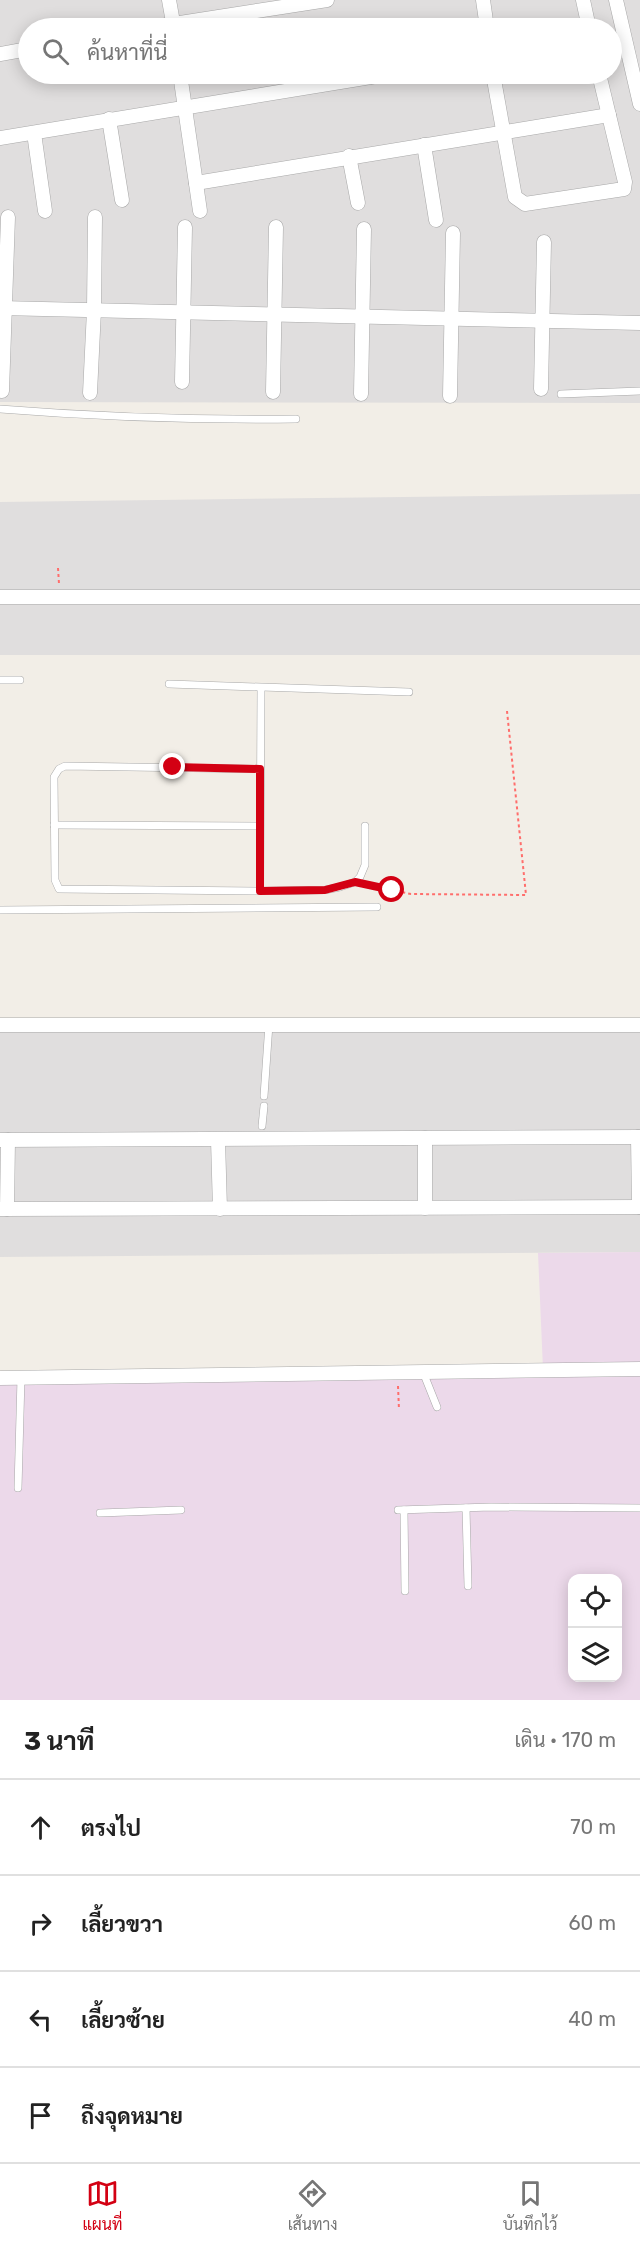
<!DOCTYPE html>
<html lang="th">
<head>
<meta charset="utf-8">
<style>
  :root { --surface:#fff; --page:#f6f6f6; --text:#222; --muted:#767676; --line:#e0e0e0; --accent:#d30013 }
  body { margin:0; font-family:Rubik,Sarabun,sans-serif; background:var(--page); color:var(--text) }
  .controls { position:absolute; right:18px; bottom:18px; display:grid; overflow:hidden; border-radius:12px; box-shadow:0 3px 15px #0003 }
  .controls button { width:54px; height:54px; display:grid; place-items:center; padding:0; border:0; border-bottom:2px solid var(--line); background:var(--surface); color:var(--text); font:30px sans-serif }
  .stop { position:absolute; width:18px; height:18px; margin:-14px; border:4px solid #d30013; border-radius:50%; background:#fff }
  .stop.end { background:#d30013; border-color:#fff; box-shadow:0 2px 6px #0008 }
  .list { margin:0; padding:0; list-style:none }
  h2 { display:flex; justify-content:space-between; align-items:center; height:78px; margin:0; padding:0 24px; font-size:26px }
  h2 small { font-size:20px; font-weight:400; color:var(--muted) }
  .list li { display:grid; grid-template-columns:39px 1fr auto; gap:18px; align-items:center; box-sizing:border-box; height:96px; padding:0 24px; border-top:2px solid var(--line) }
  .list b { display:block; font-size:22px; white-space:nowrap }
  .list em { font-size:20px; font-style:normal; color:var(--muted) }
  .icon { flex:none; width:33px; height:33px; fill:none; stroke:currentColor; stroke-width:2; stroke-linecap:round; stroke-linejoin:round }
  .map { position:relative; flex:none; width:640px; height:1700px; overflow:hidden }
  .search { position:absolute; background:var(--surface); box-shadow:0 3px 15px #0003; left:18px; right:18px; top:18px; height:66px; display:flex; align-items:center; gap:15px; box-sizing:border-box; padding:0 21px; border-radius:33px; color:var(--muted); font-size:22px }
  .sheet { height:462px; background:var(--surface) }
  nav { display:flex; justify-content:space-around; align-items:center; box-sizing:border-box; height:84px; border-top:2px solid var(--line); background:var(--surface); font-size:16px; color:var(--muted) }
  nav a { display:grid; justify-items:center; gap:3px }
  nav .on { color:var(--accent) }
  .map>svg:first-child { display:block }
  .residential { fill:#e0dede; fill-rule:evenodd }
  .industrial { fill:#ecd9ea; fill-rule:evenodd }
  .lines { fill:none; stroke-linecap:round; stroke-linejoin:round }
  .service-casing { stroke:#a8a8a8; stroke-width:8 }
  .minor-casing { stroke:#a8a8a8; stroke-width:15 }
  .path { stroke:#ff6e6c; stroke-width:2; stroke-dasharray:3 3; stroke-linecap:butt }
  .service { stroke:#fff; stroke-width:7 }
  .minor { stroke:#fff; stroke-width:14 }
  .route { stroke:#d30013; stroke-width:8 }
</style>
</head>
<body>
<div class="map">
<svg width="640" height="1700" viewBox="0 0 640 1700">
  <rect width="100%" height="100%" fill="#f2eee7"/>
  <g class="residential">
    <path d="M0 0H640V403L0 402ZM28 28H612V74H28Z"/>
    <path d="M640 494V655H0V502Z"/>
    <path d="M640 1019V1252L0 1257V1022Z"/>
  </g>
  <path class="industrial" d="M640 1252V1700H0V1374L543 1369 538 1253ZM572 1578H618V1678H572Z"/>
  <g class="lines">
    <g class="service-casing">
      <g id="service">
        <path d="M561 394 640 391"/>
        <path d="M0 409C99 417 197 420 296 419"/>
        <path d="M0 680H20"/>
        <path d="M169 684 409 692"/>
        <path d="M260 769 65 766 59 769 54 777 55 880 59 889 260 891 325 890 340 887 355 882 360 877 365 865V826"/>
        <path d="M54 825 260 826"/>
        <path d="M260 891 261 688"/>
        <path d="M0 910 377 907"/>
        <path d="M264 1096 269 1024"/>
        <path d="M262 1126 264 1106"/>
        <path d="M423 1372 437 1407"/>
        <path d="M18 1488 21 1378"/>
        <path d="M466 1508 468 1586"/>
        <path d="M398 1510 491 1507 640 1508"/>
        <path d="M404 1510 405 1591"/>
        <path d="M100 1513 181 1510"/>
      </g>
    </g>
    <g class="minor-casing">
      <g id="minor">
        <path d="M169 0 174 28"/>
        <path d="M483 0 487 28"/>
        <path d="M583 0 589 28"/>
        <path d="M616 0 640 104"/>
        <path d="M148 28 327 0"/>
        <path d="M0 54 28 49"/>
        <path d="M180 74 200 211"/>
        <path d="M493 74 515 197 525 204 624 189 625 182 599 74"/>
        <path d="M109 119 122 200"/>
        <path d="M34 133 45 211"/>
        <path d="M0 138 389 74"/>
        <path d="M424 145 436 220"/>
        <path d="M349 156 358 203"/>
        <path d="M196 183 609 115"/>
        <path d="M0 308 640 323"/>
        <path d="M182 382 185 227"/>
        <path d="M541 389 544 242"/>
        <path d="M2 391 8 217"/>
        <path d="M273 392 276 227"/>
        <path d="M90 393 94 310 95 217"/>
        <path d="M361 394 364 229"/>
        <path d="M450 396 453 233"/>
        <path d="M0 597H640"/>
        <path d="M0 1025H640"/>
        <path d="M638 1137 639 1207"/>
        <path d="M0 1140 640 1137"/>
        <path d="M218 1140 220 1209"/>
        <path d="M425 1208V1138"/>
        <path d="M0 1209 640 1207"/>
        <path d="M7 1209 8 1140"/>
        <path d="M0 1378 640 1369"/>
      </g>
    </g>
    <g class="path">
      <path d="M58 568 59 584"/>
      <path d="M367 885 411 894 526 895 507 711"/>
      <path d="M398 1386 399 1410"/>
    </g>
    <use href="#service" class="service"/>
    <use href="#minor" class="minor"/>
  </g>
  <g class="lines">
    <path class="route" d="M173 767 260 769V891L325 890 355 882 392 890"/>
  </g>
</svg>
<div class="controls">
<button><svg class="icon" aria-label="locate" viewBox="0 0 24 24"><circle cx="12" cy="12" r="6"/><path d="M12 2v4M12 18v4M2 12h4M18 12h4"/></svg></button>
<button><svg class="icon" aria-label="layers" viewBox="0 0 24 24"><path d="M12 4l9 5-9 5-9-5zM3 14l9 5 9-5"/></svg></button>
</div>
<div class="stop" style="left:392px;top:890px"></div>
<div class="stop end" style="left:173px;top:767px"></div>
<div class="search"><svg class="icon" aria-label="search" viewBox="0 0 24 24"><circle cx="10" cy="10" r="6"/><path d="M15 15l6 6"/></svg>ค้นหาที่นี่</div>
</div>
<section class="sheet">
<h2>3 นาที<small>เดิน · 170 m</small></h2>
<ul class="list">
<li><svg class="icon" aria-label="ahead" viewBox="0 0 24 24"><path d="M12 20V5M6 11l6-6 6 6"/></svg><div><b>ตรงไป</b></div><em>70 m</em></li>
<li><svg class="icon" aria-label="right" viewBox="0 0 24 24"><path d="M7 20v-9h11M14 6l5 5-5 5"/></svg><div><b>เลี้ยวขวา</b></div><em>60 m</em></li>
<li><svg class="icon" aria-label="left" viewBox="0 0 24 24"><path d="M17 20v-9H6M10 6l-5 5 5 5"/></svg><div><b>เลี้ยวซ้าย</b></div><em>40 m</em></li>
<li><svg class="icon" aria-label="arrive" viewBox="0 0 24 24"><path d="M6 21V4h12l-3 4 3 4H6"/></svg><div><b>ถึงจุดหมาย</b></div></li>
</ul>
</section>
<nav>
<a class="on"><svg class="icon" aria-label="map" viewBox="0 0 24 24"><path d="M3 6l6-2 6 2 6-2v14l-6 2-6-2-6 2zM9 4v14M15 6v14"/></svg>แผนที่</a>
<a><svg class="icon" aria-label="directions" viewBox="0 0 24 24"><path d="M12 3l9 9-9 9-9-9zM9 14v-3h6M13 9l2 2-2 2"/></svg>เส้นทาง</a>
<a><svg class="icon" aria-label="saved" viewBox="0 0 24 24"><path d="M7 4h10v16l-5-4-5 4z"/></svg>บันทึกไว้</a>
</nav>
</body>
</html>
